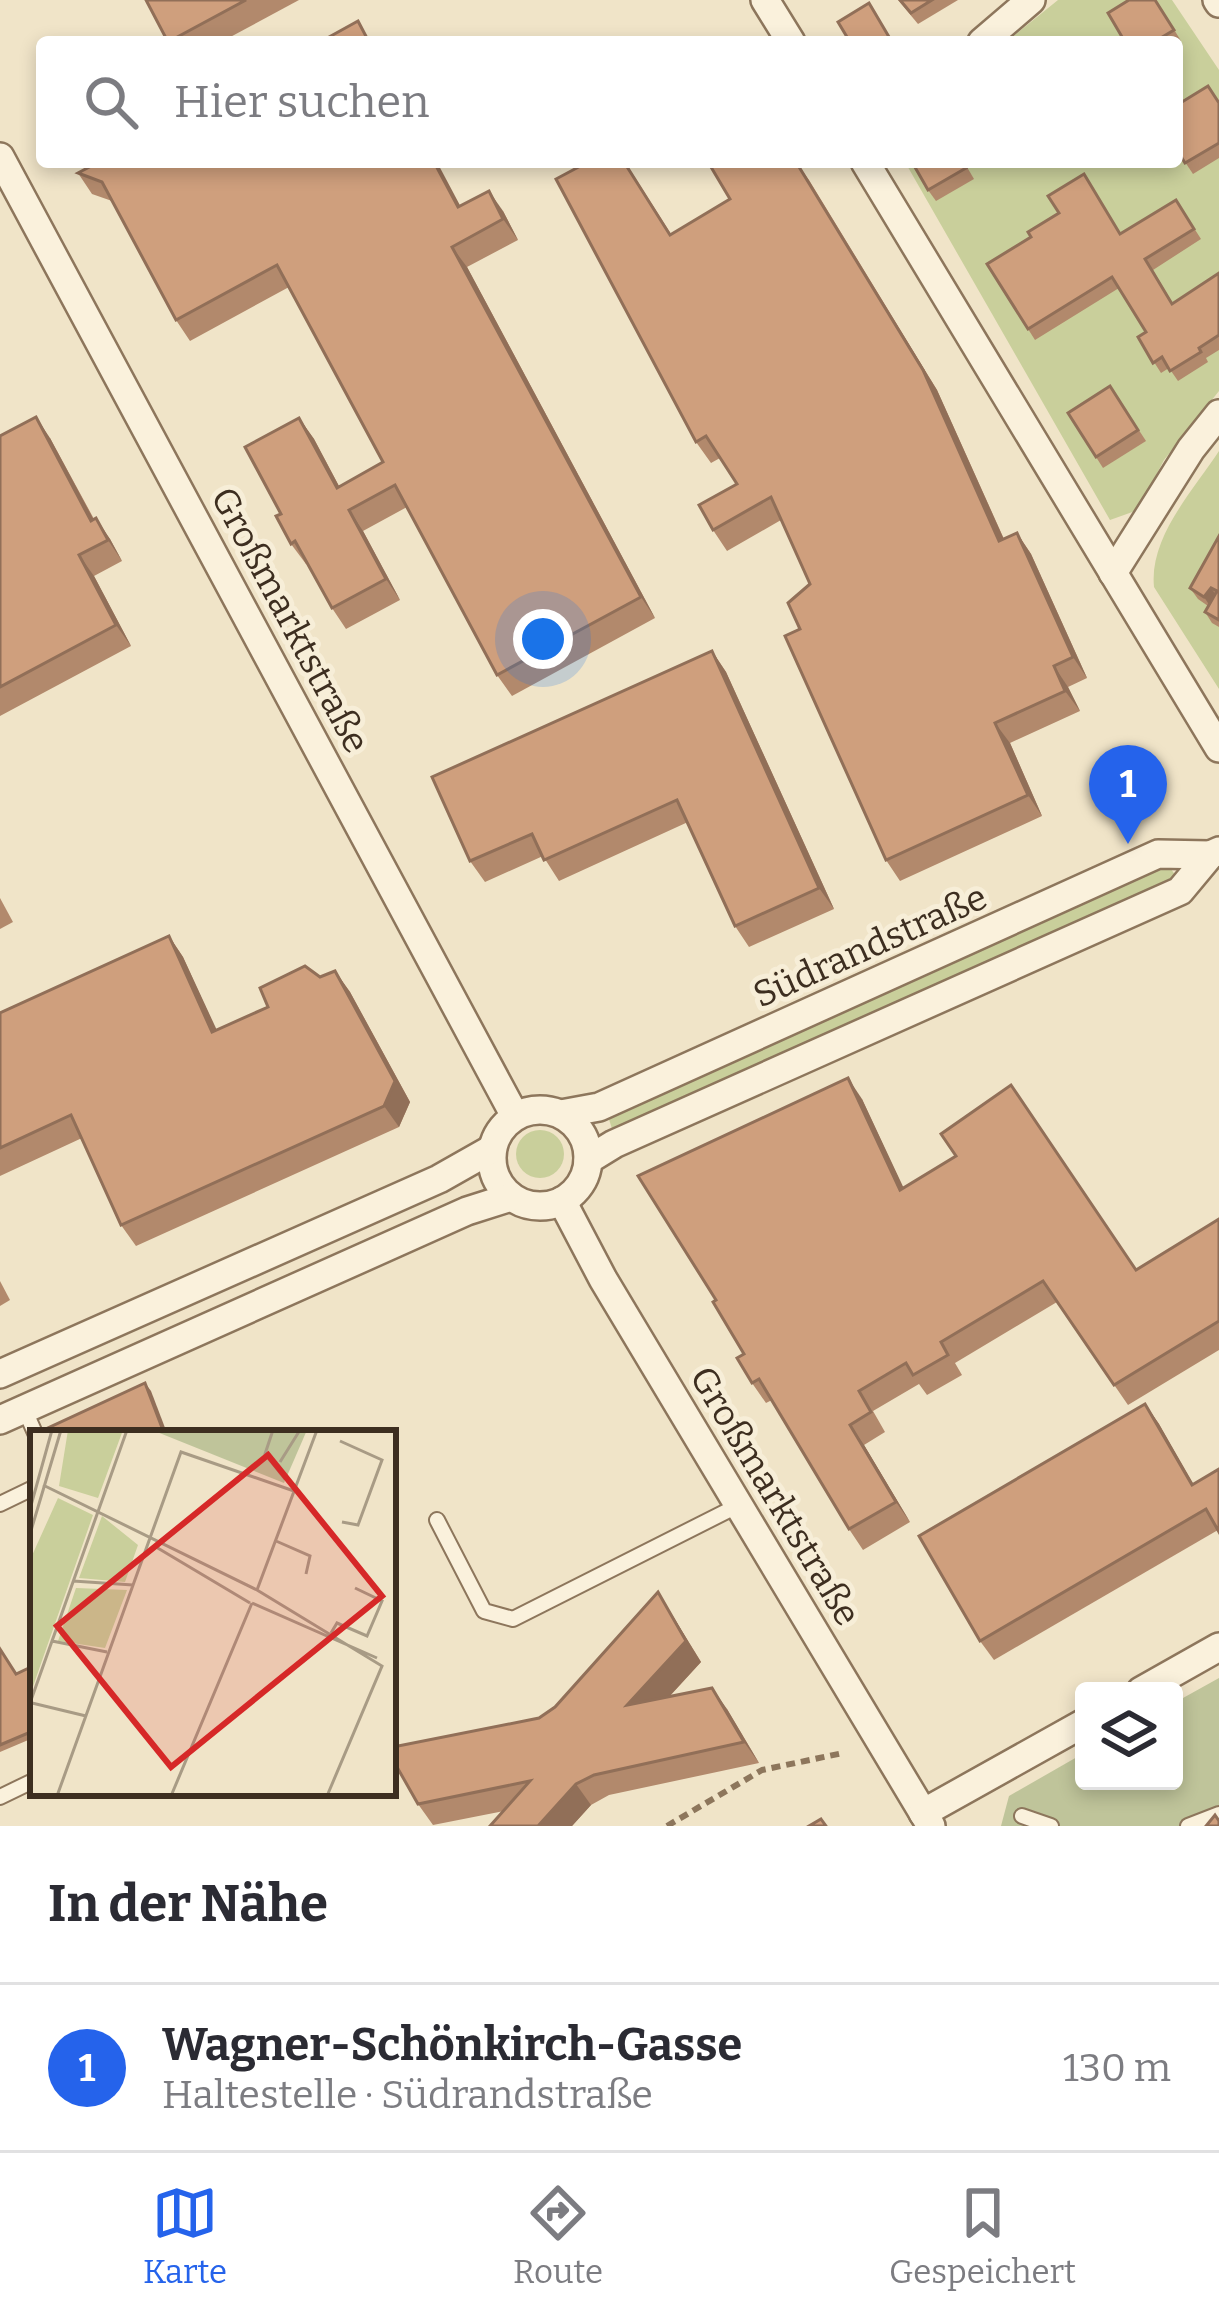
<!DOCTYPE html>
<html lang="de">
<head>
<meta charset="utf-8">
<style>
  :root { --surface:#fff; --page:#f2f2f3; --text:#2b2b33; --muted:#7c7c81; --line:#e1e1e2; --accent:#2563eb }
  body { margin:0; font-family:Bitter,serif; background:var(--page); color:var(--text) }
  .controls { position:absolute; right:36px; bottom:36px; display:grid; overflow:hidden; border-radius:12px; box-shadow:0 6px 18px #0003 }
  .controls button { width:108px; height:108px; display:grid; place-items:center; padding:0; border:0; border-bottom:3px solid var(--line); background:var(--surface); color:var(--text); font:60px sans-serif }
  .you { position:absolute; left:543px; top:639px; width:42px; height:42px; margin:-30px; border:9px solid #fff; border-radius:50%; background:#1a73e8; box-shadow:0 0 0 18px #1a73e833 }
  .badge { display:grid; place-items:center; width:78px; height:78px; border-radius:50%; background:var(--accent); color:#fff; font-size:39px; font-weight:700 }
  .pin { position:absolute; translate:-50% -99px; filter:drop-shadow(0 3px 6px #0008) }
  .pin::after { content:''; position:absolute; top:63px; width:42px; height:36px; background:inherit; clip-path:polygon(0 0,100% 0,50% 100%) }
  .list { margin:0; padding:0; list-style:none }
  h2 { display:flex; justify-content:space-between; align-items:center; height:156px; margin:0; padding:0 48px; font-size:51px }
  h2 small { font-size:39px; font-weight:400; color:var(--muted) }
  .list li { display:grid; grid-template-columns:78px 1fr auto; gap:36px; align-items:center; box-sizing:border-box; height:168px; padding:0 48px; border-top:3px solid var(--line) }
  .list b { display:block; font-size:45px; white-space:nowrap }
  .list p { margin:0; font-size:39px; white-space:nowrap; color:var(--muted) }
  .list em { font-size:39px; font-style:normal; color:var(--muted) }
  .icon { flex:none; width:66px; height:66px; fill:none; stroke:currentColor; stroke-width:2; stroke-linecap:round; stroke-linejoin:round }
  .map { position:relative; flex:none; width:1219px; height:1826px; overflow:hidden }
  .search { position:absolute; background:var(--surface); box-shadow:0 6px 18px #0003; left:36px; right:36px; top:36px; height:132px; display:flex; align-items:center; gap:30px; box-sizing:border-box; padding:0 42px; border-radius:12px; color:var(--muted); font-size:45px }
  .sheet { height:324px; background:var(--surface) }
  nav { display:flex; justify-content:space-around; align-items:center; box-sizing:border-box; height:168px; border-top:3px solid var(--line); background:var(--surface); font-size:33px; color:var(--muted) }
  nav a { display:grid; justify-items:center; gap:6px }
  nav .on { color:var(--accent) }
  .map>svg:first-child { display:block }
  .green { fill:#c9cf9b }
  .cemetery { fill:#bfc49a }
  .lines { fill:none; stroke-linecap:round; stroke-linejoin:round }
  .service-casing { stroke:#8d765c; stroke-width:18 }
  .minor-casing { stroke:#8d765c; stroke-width:32 }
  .path { stroke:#8d765c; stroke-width:6; stroke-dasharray:9 6; stroke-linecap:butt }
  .service { stroke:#faf1dc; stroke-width:14 }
  .minor { stroke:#faf1dc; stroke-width:27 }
  .wall { fill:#b2896c }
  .shaded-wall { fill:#916f58 }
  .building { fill:#cf9f7d; stroke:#916f58; stroke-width:3 }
  .labels { text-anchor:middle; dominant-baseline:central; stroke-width:10; stroke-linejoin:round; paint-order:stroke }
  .street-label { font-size:36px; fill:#3d2e20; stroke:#f7eed8 }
  .inset-road { fill:none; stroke:#a89b85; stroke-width:3 }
  .view { fill:#d62828; fill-opacity:0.15; stroke:#d62828; stroke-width:6 }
  .inset-edge { fill:none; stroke:#3d2e20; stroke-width:6 }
</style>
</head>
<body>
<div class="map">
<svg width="1219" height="1826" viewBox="0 0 1219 1826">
  <rect width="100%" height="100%" fill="#f0e4c8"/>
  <g class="green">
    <path d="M1058 0H1172L1219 70V391L1164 460 1138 510 1110 520 905 162H1177V42H1006Z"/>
    <path d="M1219 451V689L1154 587C1149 537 1193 491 1219 451Z"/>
    <path d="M1168 864 1175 875 1170 882 613 1132 607 1113Z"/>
    <circle cx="540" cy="1154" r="24"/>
  </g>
  <path class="cemetery" d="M1219 1678V1826H1001L1009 1796 1084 1753V1781H1174V1703Z"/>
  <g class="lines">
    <g class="service-casing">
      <g id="service">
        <path d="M24 1408 35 1433"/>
        <path d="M0 1504 33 1488"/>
        <path d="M437 1520 484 1611 513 1619 739 1505"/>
        <path d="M0 1797 33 1781"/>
        <path d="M1022 1816 1051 1826"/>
        <path d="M1188 1826 1219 1814"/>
      </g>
    </g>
    <g class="minor-casing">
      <g id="minor">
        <path d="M765 0 791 42"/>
        <path d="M1217 0 1219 3"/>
        <path d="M982 42 1031 0"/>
        <path d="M0 157 515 1116"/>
        <path d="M865 162 1219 748"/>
        <path d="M1113 573 1191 449 1219 414"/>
        <circle cx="540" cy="1158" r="48"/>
        <path d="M561 1114 599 1107 1158 854 1210 855"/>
        <path d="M588 1160 614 1144 1180 891 1210 855 1219 851"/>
        <path d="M562 1201 603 1279 931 1826"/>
        <path d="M0 1374 439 1179 492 1149"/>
        <path d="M0 1420 467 1211 511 1197"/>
        <path d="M1141 1691 1219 1647"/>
        <path d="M923 1813 1084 1723"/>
      </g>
    </g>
    <path class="path" d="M667 1826 762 1770 843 1753"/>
    <use href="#service" class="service"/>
    <use href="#minor" class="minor"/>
  </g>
  <g class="wall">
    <path d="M146 0H299L221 42H168Z"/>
    <path d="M898 0H958L918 24Z"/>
    <path d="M1156 0 1181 41 1177 44V42H1125Z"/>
    <path d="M1219 101V158L1193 174 1177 150Z"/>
    <path d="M588 162H625L671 234 796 162 809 180 937 390 1004 539 1017 533 1031 554 1087 678 1068 687 1080 711 1010 743 1042 816 900 881 886 860 800 629 810 584 781 520 727 551 713 530 737 484 720 458 711 463 696 442Z"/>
    <path d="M964 162 974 179 936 201 928 190Z"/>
    <path d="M93 165 503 211 518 240 467 267 655 618 512 696 497 675 407 507 363 531 400 600 346 629 332 608 307 564H306L291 544 281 514 299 418 314 439 339 486 383 462 289 287 190 341 176 320 112 201 92 194 78 173Z"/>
    <path d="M1176 200 1201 239 1153 270 1173 304 1219 273V350L1206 358 1208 362 1178 381 1169 368 1161 373 1138 337 1146 332 1119 288 1035 340 987 264 1121 233Z"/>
    <path d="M1110 386 1146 441 1103 468 1068 413Z"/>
    <path d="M0 436 50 438 94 519 110 539 122 561 94 576 131 646 0 716Z"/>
    <path d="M1219 536V627L1212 623 1205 612 1208 606 1198 599 1190 588Z"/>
    <path d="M712 651 726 672 834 909 749 947 735 926 688 822 559 881 543 856 485 882 470 861Z"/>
    <path d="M0 898 13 922 0 929Z"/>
    <path d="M169 936 183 957 216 1030 268 1007 320 977 335 971 350 992 410 1102 399 1127 136 1246 121 1225 82 1138 0 1176V1013Z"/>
    <path d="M862 1099 903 1188 1136 1269 1219 1219V1350L1128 1405 1057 1302 955 1363 962 1375 927 1395 919 1384 873 1411 885 1432 864 1445 910 1522 863 1550 849 1529 772 1400 766 1403 752 1383 744 1354 716 1300Z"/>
    <path d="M0 1281 10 1300 0 1306Z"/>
    <path d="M1145 1404 1159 1424 1218 1530 994 1660 980 1641Z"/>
    <path d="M658 1592 701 1662 669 1697 727 1709 759 1763 609 1795 591 1805 572 1826H490L504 1811 433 1825 418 1804 555 1707Z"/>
    <path d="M0 1648 16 1674 33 1666V1738L0 1752Z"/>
  </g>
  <g class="shaded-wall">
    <path d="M434 162H437L472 228 458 207Z"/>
    <path d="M796 162 937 390 1014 562 999 541Z"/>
    <path d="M489 191 503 211 518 240 503 219Z"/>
    <path d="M452 247 467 267 655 618 641 597Z"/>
    <path d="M36 417 50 438 105 541 91 521Z"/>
    <path d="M299 418 314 439 351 509 337 488Z"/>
    <path d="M349 510 363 531 400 600 386 579Z"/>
    <path d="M96 518 110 539 122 561 108 540Z"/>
    <path d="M1017 533 1031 554 1087 678 1073 657Z"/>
    <path d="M79 555 94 576 131 646 116 625Z"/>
    <path d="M1211 588 1219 599 1212 609 1204 597Z"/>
    <path d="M712 651 726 672 834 909 819 888Z"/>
    <path d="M1054 666 1068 687 1080 711 1065 691Z"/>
    <path d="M995 723 1010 743 1042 816 1028 795Z"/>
    <path d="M169 936 183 957 227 1052 212 1032Z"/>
    <path d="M335 971 350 992 410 1102 399 1127 384 1106Z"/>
    <path d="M848 1078 862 1099 914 1210 900 1190Z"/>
    <path d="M145 1383 151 1391 167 1433H164Z"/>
    <path d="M1145 1404 1159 1424 1205 1504 1192 1485Z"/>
    <path d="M850 1425 864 1445 910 1522 896 1502Z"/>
    <path d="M658 1592 701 1662 642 1726 627 1705Z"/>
    <path d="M712 1688 727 1709 759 1763 744 1742Z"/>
    <path d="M576 1784 591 1805 572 1826H538Z"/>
  </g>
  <g class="building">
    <path d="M146 0H246L168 42Z"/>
    <path d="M900 0H932L911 13Z"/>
    <path d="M1129 0H1155L1174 30 1154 42H1125L1108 13Z"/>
    <path d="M869 3 892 42H850L838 22Z"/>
    <path d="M358 21 369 42H320Z"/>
    <path d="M1208 86 1219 103V143L1185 163 1177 150V105Z"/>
    <path d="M92 162H434L458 207 489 191 503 219 452 247 641 597 497 675 395 485 349 510 386 579 332 608 295 541 291 544 276 516 281 514 245 447 299 418 337 488 383 462 277 265 176 320 102 182 78 173 93 165Z"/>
    <path d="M588 162H624L670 235 730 199 708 162H796L923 370 999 541 1017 533 1073 657 1054 666 1065 691 995 723 1028 795 886 860 785 636 800 629 788 603 810 584 771 497 713 530 699 505 737 484 706 436 696 442 556 179Z"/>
    <path d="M912 162H962L966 168 928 190Z"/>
    <path d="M1084 174 1120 234 1176 200 1194 229 1145 259 1172 304 1219 273V335L1199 348 1201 352 1170 371 1162 357 1153 363 1138 337 1146 332 1112 277 1028 329 987 264 1031 237 1028 232 1059 213 1048 196Z"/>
    <path d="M1110 386 1138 430 1096 457 1068 413Z"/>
    <path d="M36 417 91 521 96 518 108 540 79 555 116 625 0 687V436Z"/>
    <path d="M1219 536V620L1205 612 1217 591 1211 588 1204 597 1190 588Z"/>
    <path d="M712 651 819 888 735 926 677 800 544 860 532 834 470 861 432 777Z"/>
    <path d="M169 936 212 1032 268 1007 260 988 305 966 320 977 335 971 395 1081 384 1106 121 1225 71 1115 0 1148V1013Z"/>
    <path d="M848 1078 900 1190 956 1156 941 1134 1011 1085 1136 1270 1219 1219V1321L1114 1385 1043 1281 941 1342 948 1355 913 1375 906 1363 859 1391 871 1412 850 1425 896 1502 849 1529 759 1379 752 1383 737 1358 744 1354 713 1302 716 1300 638 1176Z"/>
    <path d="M145 1383 164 1433H51L48 1428Z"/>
    <path d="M1145 1404 1192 1485 1219 1469V1532L1206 1509 980 1641 919 1536Z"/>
    <path d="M658 1592 686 1641 627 1705 712 1688 744 1742 594 1775 576 1784 538 1826H490L530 1781 418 1804 393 1760V1747L539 1718 555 1707Z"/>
    <path d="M0 1649 16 1674 33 1666V1731L0 1745Z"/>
    <path d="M1215 1815 1219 1821V1826H1206Z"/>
    <path d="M821 1819 826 1826H809Z"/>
  </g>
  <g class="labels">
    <g class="street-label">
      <text transform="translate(290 620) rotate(62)">Großmarktstraße</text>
      <text transform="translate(870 946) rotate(-24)">Südrandstraße</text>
      <text transform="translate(775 1496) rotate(59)">Großmarktstraße</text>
    </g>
  </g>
  <g transform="translate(30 1430)">
    <rect width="366" height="366" fill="#f0e4c8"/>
    <path d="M38 0H93L68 68 29 56ZM28 68 63 85 0 265V130ZM72 86 108 115 95 152 49 148ZM46 158 97 160 75 218 28 211Z" fill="#c9cf9b"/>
    <path d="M122 0H277L254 53Z" fill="#bfc49a"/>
    <path class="inset-road" d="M243 0 235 24 255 49M310 11 352 30 328 95 312 92M250 32 270 0M13 55 227 160M0 79 22 0M0 104 31 0M246 111 280 126 276 144M126 117 220 173M43 151 103 155M227 160 352 236 297 366M227 160 287 0M222 173 347 228M301 203 307 193 337 206 352 171 325 158M22 211 77 222M0 273 97 0M2 273 56 286M27 366 151 22 264 61M141 366 222 173"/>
    <path class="view" d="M238 25 352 166 141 337 27 196Z"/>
    <rect width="366" height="366" class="inset-edge"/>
  </g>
</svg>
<div class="controls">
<button><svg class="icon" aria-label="layers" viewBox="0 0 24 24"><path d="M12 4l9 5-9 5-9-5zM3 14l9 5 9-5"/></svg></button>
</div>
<div class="you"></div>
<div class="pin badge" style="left:1128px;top:844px">1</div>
<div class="search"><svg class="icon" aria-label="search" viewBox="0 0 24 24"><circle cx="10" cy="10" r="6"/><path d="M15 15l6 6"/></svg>Hier suchen</div>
</div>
<section class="sheet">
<h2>In der Nähe<small></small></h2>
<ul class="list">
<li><span class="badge">1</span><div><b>Wagner-Schönkirch-Gasse</b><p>Haltestelle · Südrandstraße</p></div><em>130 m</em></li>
</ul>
</section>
<nav>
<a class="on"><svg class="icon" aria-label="map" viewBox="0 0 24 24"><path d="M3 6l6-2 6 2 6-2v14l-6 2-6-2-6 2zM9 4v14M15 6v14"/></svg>Karte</a>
<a><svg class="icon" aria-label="directions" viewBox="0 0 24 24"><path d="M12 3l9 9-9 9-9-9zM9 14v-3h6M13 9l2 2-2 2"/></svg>Route</a>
<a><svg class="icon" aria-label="saved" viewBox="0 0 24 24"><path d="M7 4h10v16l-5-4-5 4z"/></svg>Gespeichert</a>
</nav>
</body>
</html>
